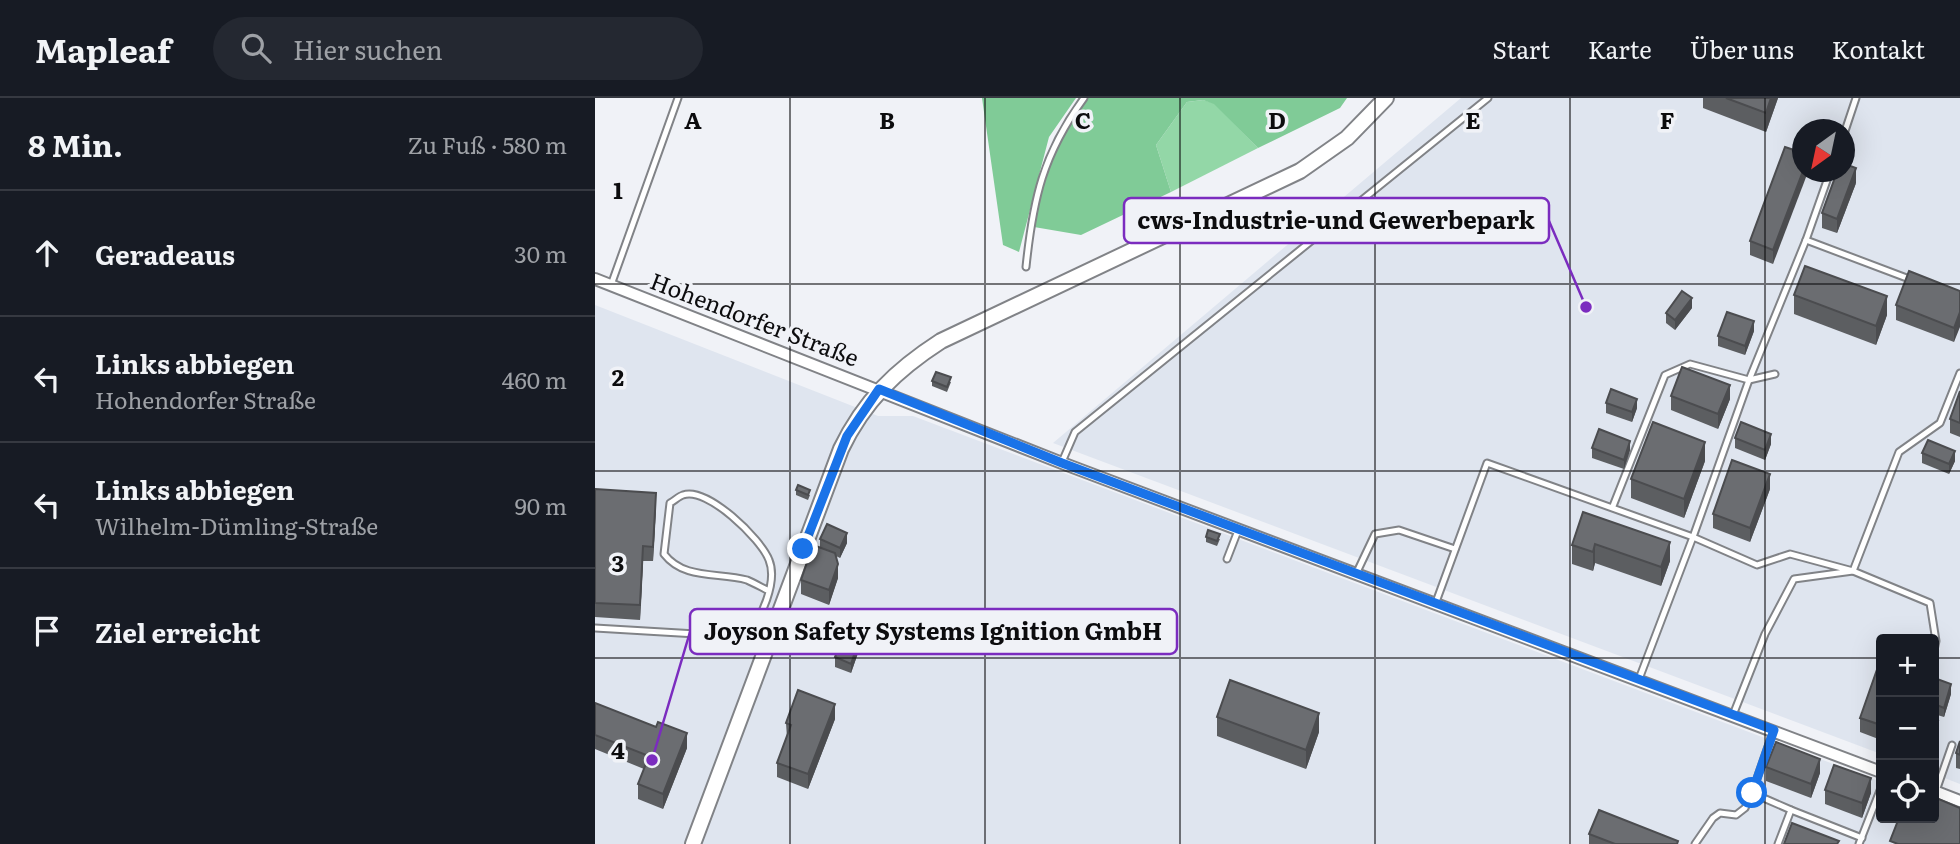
<!DOCTYPE html>
<html lang="de">
<head>
<meta charset="utf-8">
<style>
  :root { --surface:#171b24; --page:#242831; --text:#f1f3f6; --muted:#9ea1a6; --line:#363941 }
  body { margin:0; font-family:Literata,serif; background:var(--page); color:var(--text) }
  .controls { position:absolute; right:21px; bottom:21px; display:grid; overflow:hidden; border-radius:7px; box-shadow:0 7px 28px #0002 }
  .controls button { width:63px; height:63px; display:grid; place-items:center; padding:0; border:0; border-bottom:2px solid var(--line); background:var(--surface); color:var(--text); font:35px sans-serif }
  .compass { position:absolute; left:1197px; top:21px; width:63px; height:63px; border-radius:50%; background:var(--surface); box-shadow:0 7px 28px #0002; rotate:213deg }
  .stop { position:absolute; width:21px; height:21px; margin:-16px; border:5px solid #1a73e8; border-radius:50%; background:#fff }
  .stop.end { background:#1a73e8; border-color:#fff; box-shadow:0 2px 7px #0008 }
  .list { margin:0; padding:0; list-style:none }
  h2 { display:flex; justify-content:space-between; align-items:center; height:91px; margin:0; padding:0 28px; font-size:30px }
  h2 small { font-size:23px; font-weight:400; color:var(--muted) }
  .list li { display:grid; grid-template-columns:46px 1fr auto; gap:21px; align-items:center; box-sizing:border-box; height:126px; padding:0 28px; border-top:2px solid var(--line) }
  .list b { display:block; font-size:26px; white-space:nowrap }
  .list p { margin:0; font-size:23px; white-space:nowrap; color:var(--muted) }
  .list em { font-size:23px; font-style:normal; color:var(--muted) }
  .icon { flex:none; width:38px; height:38px; fill:none; stroke:currentColor; stroke-width:2; stroke-linecap:round; stroke-linejoin:round }
  .map { position:relative; flex:none; width:1365px; height:746px; overflow:hidden }
  header { display:flex; align-items:center; gap:42px; box-sizing:border-box; height:98px; padding:0 35px; background:var(--surface); border-bottom:2px solid var(--line) }
  header strong { font-size:33px }
  nav { display:flex; gap:38px; margin-inline-start:auto; font-size:24px }
  .search { width:490px; height:63px; background:var(--page); display:flex; align-items:center; gap:18px; box-sizing:border-box; padding:0 24px; border-radius:38px; color:var(--muted); font-size:26px }
  main { display:flex }
  aside { flex:1; background:var(--surface) }
  .map>svg:first-child { display:block }
  .built { fill:#dfe5ef; fill-rule:evenodd }
  .green { fill:#93d7a7 }
  .forest { fill:#80cb97 }
  .lines { fill:none; stroke-linecap:round; stroke-linejoin:round }
  .service-casing { stroke:#818387; stroke-width:9 }
  .minor-casing { stroke:#818387; stroke-width:14 }
  .tertiary-casing { stroke:#818387; stroke-width:18 }
  .service { stroke:#fff; stroke-width:5 }
  .minor { stroke:#fff; stroke-width:10 }
  .tertiary { stroke:#fff; stroke-width:14 }
  .wall { fill:#5c5e61 }
  .shaded-wall { fill:#4b4c4f }
  .building { fill:#6b6d71; stroke:#4b4c4f; stroke-width:2 }
  .route { stroke:#1a73e8; stroke-width:9 }
  .grid { fill:none; stroke:#0c0c0e; stroke-width:2; stroke-opacity:0.55 }
  .labels { text-anchor:middle; dominant-baseline:central; stroke-width:7; stroke-linejoin:round; paint-order:stroke }
  .street-label { font-size:23px; fill:#0c0c0e; stroke:#f0f2f7 }
  .grid-label { font-size:23px; text-anchor:middle; font-weight:bold; fill:#0c0c0e; stroke:#f0f2f7; stroke-width:7; stroke-linejoin:round; paint-order:stroke }
  .leader { fill:none; stroke:#7b2cbf; stroke-width:2.5 }
  .callout-dot { fill:#7b2cbf; stroke:#f0f2f7; stroke-width:2.5 }
  .callout { fill:#f0f2f7; stroke:#7b2cbf; stroke-width:2.5 }
  .callout-label { font-size:24px; text-anchor:middle; font-weight:bold; fill:#0c0c0e }
</style>
</head>
<body>
<header>
<strong>Mapleaf</strong>
<div class="search"><svg class="icon" aria-label="search" viewBox="0 0 24 24"><circle cx="10" cy="10" r="6"/><path d="M15 15l6 6"/></svg>Hier suchen</div>
<nav><a>Start</a><a>Karte</a><a>Über uns</a><a>Kontakt</a></nav>
</header>
<main>
<aside>
<h2>8 Min.<small>Zu Fuß · 580 m</small></h2>
<ul class="list">
<li><svg class="icon" aria-label="ahead" viewBox="0 0 24 24"><path d="M12 20V5M6 11l6-6 6 6"/></svg><div><b>Geradeaus</b></div><em>30 m</em></li>
<li><svg class="icon" aria-label="left" viewBox="0 0 24 24"><path d="M17 20v-9H6M10 6l-5 5 5 5"/></svg><div><b>Links abbiegen</b><p>Hohendorfer Straße</p></div><em>460 m</em></li>
<li><svg class="icon" aria-label="left" viewBox="0 0 24 24"><path d="M17 20v-9H6M10 6l-5 5 5 5"/></svg><div><b>Links abbiegen</b><p>Wilhelm-Dümling-Straße</p></div><em>90 m</em></li>
<li><svg class="icon" aria-label="arrive" viewBox="0 0 24 24"><path d="M6 21V4h12l-3 4 3 4H6"/></svg><div><b>Ziel erreicht</b></div></li>
</ul>
</aside>
<div class="map">
<svg width="1365" height="746" viewBox="0 0 1365 746">
  <rect width="100%" height="100%" fill="#f0f2f7"/>
  <g class="built">
    <path d="M866 0H1365V686L1339 676V541H1286V656L458 345ZM1208 32H1250V74H1208Z"/>
    <path d="M0 207 283 318H318L1286 684V720H1339L1365 746H0Z"/>
  </g>
  <path class="green" d="M608 2 619 5 663 50 576 94 561 47 592 4Z"/>
  <g class="forest">
    <path d="M387 0H481L454 39 424 154 408 147Z"/>
    <path d="M493 0H752L745 10 663 50 619 6 608 2 592 4 561 47 576 94 486 137 439 129C446 86 459 29 493 0Z"/>
  </g>
  <g class="lines">
    <g class="service-casing">
      <g id="service">
        <path d="M1250 33 1261 0"/>
        <path d="M1235 74 1211 142 1317 182"/>
        <path d="M431 169C438 101 448 56 489 0"/>
        <path d="M16 187 83 0"/>
        <path d="M467 364 480 334 893 0"/>
        <path d="M1018 408 1070 277 1095 266 1154 282 1180 276"/>
        <path d="M632 461 644 430"/>
        <path d="M762 474 780 436 804 432 860 451"/>
        <path d="M841 504 892 365 1098 439 1154 282 1211 142"/>
        <path d="M0 530 135 538 152 537C166 521 183 484 174 462 166 441 112 388 88 397 84 398 79 403 75 405L69 456C89 482 123 474 152 482 159 485 166 489 172 492"/>
        <path d="M1339 552 1341 543 1335 505 1258 473 1304 354 1345 325 1365 275"/>
        <path d="M1044 581 1098 439 1162 467 1195 456 1258 473 1199 481 1170 536 1138 617"/>
        <path d="M1178 634 1157 695 1196 712 1183 746"/>
        <path d="M1341 693 1357 647"/>
        <path d="M1196 712 1267 740"/>
        <path d="M1100 746 1118 720 1125 715 1141 717 1150 710 1157 695"/>
        <path d="M1264 746 1286 690"/>
      </g>
    </g>
    <g class="minor-casing">
      <g id="minor">
        <path d="M0 181 467 365 1286 674"/>
        <path d="M1339 693 1365 703"/>
      </g>
    </g>
    <g class="tertiary-casing">
      <path id="tertiary" d="M98 746 246 351C269 303 301 272 346 243L705 73 752 40 791 0"/>
    </g>
    <use href="#service" class="service"/>
    <use href="#minor" class="minor"/>
    <use href="#tertiary" class="tertiary"/>
  </g>
  <g class="wall">
    <path d="M1108 0H1183L1171 34 1108 10Z"/>
    <path d="M1190 49 1178 166 1155 157V143Z"/>
    <path d="M1261 85 1242 135 1227 130V115Z"/>
    <path d="M1365 193 1359 244 1301 222V207Z"/>
    <path d="M1199 197 1292 217 1281 247 1199 216Z"/>
    <path d="M1097 210 1080 232 1071 225V215Z"/>
    <path d="M1159 233 1150 257 1123 248V238Z"/>
    <path d="M337 283 356 284 352 294 337 288Z"/>
    <path d="M1365 293V339L1355 335V321Z"/>
    <path d="M1076 298 1135 301 1123 331 1076 312Z"/>
    <path d="M1011 305 1042 310 1037 324 1011 315Z"/>
    <path d="M1140 340 1176 346 1170 362 1140 350Z"/>
    <path d="M997 350 1035 352 1029 371 997 360Z"/>
    <path d="M1327 355 1360 363 1354 376 1327 365Z"/>
    <path d="M1110 363 1089 420 1036 400V381Z"/>
    <path d="M0 391 61 409 58 463H48L45 522 0 519Z"/>
    <path d="M1175 391 1155 444 1118 430V416Z"/>
    <path d="M201 392 215 397 213 402 201 397Z"/>
    <path d="M988 414 1075 463 1066 488 1000 465 998 473 977 466V447Z"/>
    <path d="M611 439 625 441 622 448 611 444Z"/>
    <path d="M225 441 252 445 245 460 241 458 243 480 234 507 206 496V482L225 450Z"/>
    <path d="M263 555 256 575 240 569V559Z"/>
    <path d="M1286 563V642L1265 634V620Z"/>
    <path d="M1339 593 1356 596 1349 619 1339 616Z"/>
    <path d="M0 605 61 629 92 650 68 711 43 701V686L49 671 0 651Z"/>
    <path d="M622 619 724 634 711 671 622 638Z"/>
    <path d="M240 621 213 691 182 679V665L192 640 191 625Z"/>
    <path d="M1365 643V671L1361 670V655Z"/>
    <path d="M1171 669 1225 675 1216 700 1171 683Z"/>
    <path d="M1230 692 1276 695 1267 720 1230 706Z"/>
    <path d="M994 736 1083 746H994Z"/>
  </g>
  <g class="shaded-wall">
    <path d="M1176 0H1183L1171 34V15Z"/>
    <path d="M1261 70V85L1242 135V121Z"/>
    <path d="M1208 73 1213 74 1178 166V152Z"/>
    <path d="M1292 198V217L1281 247V228Z"/>
    <path d="M1097 200V210L1080 232V222Z"/>
    <path d="M1365 214V229L1359 244V230Z"/>
    <path d="M1159 223V233L1150 257V248Z"/>
    <path d="M1135 287V301L1123 331V316Z"/>
    <path d="M1042 301V310L1037 324V314Z"/>
    <path d="M1176 336V346L1170 362V352Z"/>
    <path d="M1035 343V352L1029 371V362Z"/>
    <path d="M1110 344V363L1089 420V401Z"/>
    <path d="M1360 353V363L1354 376V366Z"/>
    <path d="M1175 376V391L1155 444V430Z"/>
    <path d="M61 395V409L58 463V449Z"/>
    <path d="M252 435V445L245 460V450Z"/>
    <path d="M1075 444V463L1066 488V469Z"/>
    <path d="M1000 446V465L998 473V454Z"/>
    <path d="M48 448V463L45 522V507Z"/>
    <path d="M243 466V480L234 507V492Z"/>
    <path d="M263 545V555L256 575V566Z"/>
    <path d="M1356 586V596L1349 619V610Z"/>
    <path d="M240 606V621L213 691V676Z"/>
    <path d="M724 615V634L711 671V652Z"/>
    <path d="M1343 623V633L1339 644V634Z"/>
    <path d="M92 635V650L68 711V696Z"/>
    <path d="M1225 661V675L1216 700V686Z"/>
    <path d="M1276 680V695L1267 720V705Z"/>
  </g>
  <g class="building">
    <path d="M1131 0H1176L1171 15Z"/>
    <path d="M1190 49 1208 55V73L1178 152 1155 143Z"/>
    <path d="M1250 66 1261 70 1242 121 1227 115 1242 74H1250Z"/>
    <path d="M1210 168 1292 198 1281 228 1199 197Z"/>
    <path d="M1314 173 1365 193V214L1359 230 1301 207Z"/>
    <path d="M1087 193 1097 200 1080 222 1071 215Z"/>
    <path d="M1132 214 1159 223 1150 248 1123 238Z"/>
    <path d="M1087 269 1135 287 1123 316 1076 298Z"/>
    <path d="M341 274 356 279 352 289 337 283Z"/>
    <path d="M1016 291 1042 301 1037 314 1011 305Z"/>
    <path d="M1365 293V325L1355 321Z"/>
    <path d="M1058 324 1110 344 1089 401 1036 381Z"/>
    <path d="M1146 324 1176 336 1170 352 1140 340Z"/>
    <path d="M1004 331 1035 343 1029 362 997 350Z"/>
    <path d="M1333 342 1360 353 1354 366 1327 355Z"/>
    <path d="M1137 362 1175 376 1155 430 1118 416Z"/>
    <path d="M203 387 215 392 213 397 201 392Z"/>
    <path d="M0 391 61 395 58 449 48 448 45 507 0 505Z"/>
    <path d="M988 414 1075 444 1066 469 1000 446 998 454 977 447Z"/>
    <path d="M232 426 252 435 245 450 225 441Z"/>
    <path d="M613 432 625 436 622 443 611 439Z"/>
    <path d="M218 447 240 455 243 466 234 492 206 482Z"/>
    <path d="M248 539 263 545 256 566 240 559Z"/>
    <path d="M1285 563H1286V627L1265 620Z"/>
    <path d="M1342 581 1356 586 1349 610 1339 606V593Z"/>
    <path d="M635 582 724 615 711 652 622 619Z"/>
    <path d="M203 592 240 606 213 676 182 665 196 627 191 625Z"/>
    <path d="M0 605 61 629 63 624 92 635 68 696 43 686 54 658 0 637Z"/>
    <path d="M1339 622 1343 623 1339 634Z"/>
    <path d="M1365 643V657L1361 655Z"/>
    <path d="M1181 644 1225 661 1216 686 1171 669Z"/>
    <path d="M1239 667 1276 680 1267 705 1230 692Z"/>
    <path d="M1339 699 1365 710V746H1303L1295 743 1304 720H1339Z"/>
    <path d="M1004 712 1083 743 1082 746H1020L994 736Z"/>
    <path d="M1197 725 1244 743 1242 746H1189Z"/>
  </g>
  <g class="lines">
    <path class="route" d="M208 451 252 338 284 291 467 365 1179 632 1157 695"/>
  </g>
  <path class="grid" d="M195 0V746M390 0V746M585 0V746M780 0V746M975 0V746M1170 0V746M0 186H1365M0 373H1365M0 560H1286M1339 560H1365"/>
  <g class="labels">
    <g class="street-label">
      <text transform="translate(160 220) rotate(21)">Hohendorfer Straße</text>
    </g>
  </g>
  <g class="grid-label">
    <text x="98" y="31">A</text>
    <text x="292" y="31">B</text>
    <text x="488" y="31">C</text>
    <text x="682" y="31">D</text>
    <text x="878" y="31">E</text>
    <text x="1072" y="31">F</text>
    <text x="23" y="101">1</text>
    <text x="23" y="288">2</text>
    <text x="23" y="474">3</text>
    <text x="23" y="661">4</text>
  </g>
  <path class="leader" d="M991 209L954 123M57 662L95 534"/>
  <g class="callout-dot">
    <circle cx="991" cy="209" r="7"/>
    <circle cx="57" cy="662" r="7"/>
  </g>
  <g class="callout">
    <rect x="529" y="100" width="425" height="45" rx="7"/>
    <rect x="95" y="511" width="487" height="45" rx="7"/>
  </g>
  <g class="callout-label">
    <text x="741" y="131">cws-Industrie-und Gewerbepark</text>
    <text x="338" y="542">Joyson Safety Systems Ignition GmbH</text>
  </g>
</svg>
<div class="controls">
<button>+</button>
<button>−</button>
<button><svg class="icon" aria-label="locate" viewBox="0 0 24 24"><circle cx="12" cy="12" r="6"/><path d="M12 2v4M12 18v4M2 12h4M18 12h4"/></svg></button>
</div>
<svg class="compass" viewBox="-18 -18 36 36"><path d="M0-13l5 13h-10z" fill="#e53935"/><path d="M0 13l5-13h-10z" fill="#9ea1a6"/></svg>
<div class="stop" style="left:1157px;top:695px"></div>
<div class="stop end" style="left:208px;top:451px"></div>
</div>
</main>
</body>
</html>
